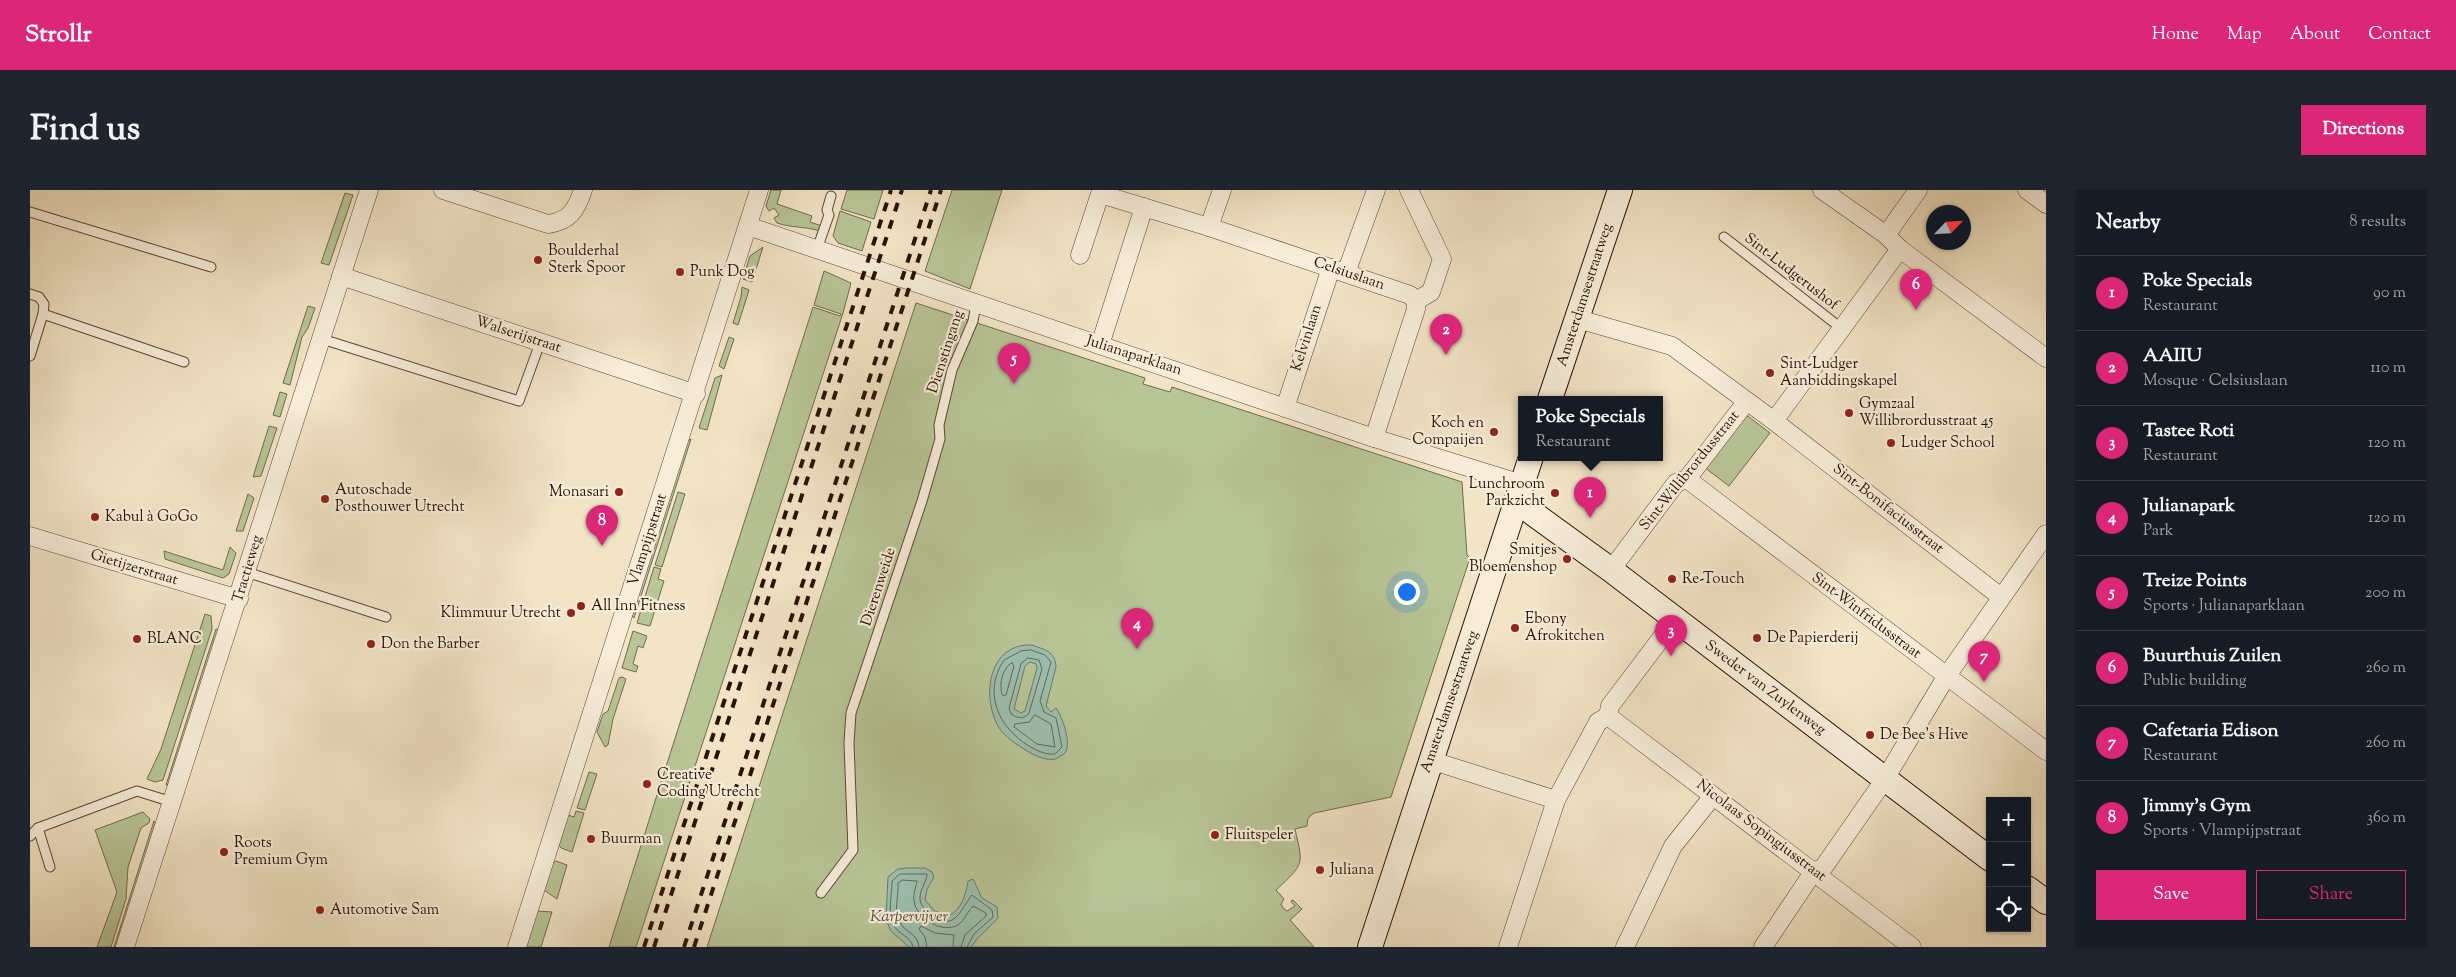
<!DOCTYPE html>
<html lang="en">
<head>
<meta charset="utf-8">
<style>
  :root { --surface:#171b24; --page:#20242c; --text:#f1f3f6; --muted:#9ea1a6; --line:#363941; --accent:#db2777 }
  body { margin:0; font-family:"Sorts Mill Goudy",serif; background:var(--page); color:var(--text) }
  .controls { position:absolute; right:15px; bottom:15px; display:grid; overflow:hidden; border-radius:0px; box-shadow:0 1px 4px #0004 }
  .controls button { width:45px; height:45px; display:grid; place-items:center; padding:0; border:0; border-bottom:1px solid var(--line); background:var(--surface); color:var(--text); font:25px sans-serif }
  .compass { position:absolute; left:1896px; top:15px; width:45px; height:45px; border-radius:50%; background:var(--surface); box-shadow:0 1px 4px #0004; rotate:65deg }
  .you { position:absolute; left:1376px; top:401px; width:18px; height:18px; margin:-12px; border:4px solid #fff; border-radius:50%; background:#1a73e8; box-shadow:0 0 0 8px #1a73e833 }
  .badge { display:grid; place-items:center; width:32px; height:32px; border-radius:50%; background:var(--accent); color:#fff; font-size:16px; font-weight:700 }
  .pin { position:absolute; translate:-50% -41px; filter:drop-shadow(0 1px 2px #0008) }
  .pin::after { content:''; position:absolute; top:26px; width:18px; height:15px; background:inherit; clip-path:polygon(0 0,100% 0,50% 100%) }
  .popup { position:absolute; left:1488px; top:206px; width:145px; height:65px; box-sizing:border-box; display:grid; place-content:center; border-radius:0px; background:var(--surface); filter:drop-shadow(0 1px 4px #0005); font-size:16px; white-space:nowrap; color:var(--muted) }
  .popup b { font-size:19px; color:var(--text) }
  .popup::after { content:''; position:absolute; left:50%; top:100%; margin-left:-10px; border:10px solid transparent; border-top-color:var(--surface) }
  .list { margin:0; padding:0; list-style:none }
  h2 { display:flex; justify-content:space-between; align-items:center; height:65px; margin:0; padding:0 20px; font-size:21px }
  h2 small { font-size:16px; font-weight:400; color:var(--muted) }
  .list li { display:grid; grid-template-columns:32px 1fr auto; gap:15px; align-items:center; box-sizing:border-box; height:75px; padding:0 20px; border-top:1px solid var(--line) }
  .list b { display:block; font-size:19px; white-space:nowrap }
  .list p { margin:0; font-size:16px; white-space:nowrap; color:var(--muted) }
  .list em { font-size:16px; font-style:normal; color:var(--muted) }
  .actions { display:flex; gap:10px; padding:15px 20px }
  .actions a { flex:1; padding:11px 0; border:1px solid var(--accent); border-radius:0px; text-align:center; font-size:18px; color:var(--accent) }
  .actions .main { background:var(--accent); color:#fff }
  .icon { flex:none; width:28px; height:28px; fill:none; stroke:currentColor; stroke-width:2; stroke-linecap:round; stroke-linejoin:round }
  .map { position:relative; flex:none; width:2016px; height:757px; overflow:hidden; border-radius:0px }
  header { display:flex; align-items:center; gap:30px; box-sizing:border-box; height:70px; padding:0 25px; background:var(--accent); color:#fff }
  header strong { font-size:24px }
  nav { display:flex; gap:28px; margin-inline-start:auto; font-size:18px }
  .intro { display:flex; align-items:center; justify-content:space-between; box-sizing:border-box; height:120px; padding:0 30px }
  h1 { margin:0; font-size:35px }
  .button { padding:12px 22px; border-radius:0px; background:var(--accent); color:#fff; font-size:18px; font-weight:700 }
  main { display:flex; gap:30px; padding:0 30px }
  aside { flex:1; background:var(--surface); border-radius:0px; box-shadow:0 1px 4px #0004 }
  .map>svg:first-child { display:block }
  .green { fill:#b8c597; stroke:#716b4c }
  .water { fill:#9cbfaf; stroke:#6e7969; fill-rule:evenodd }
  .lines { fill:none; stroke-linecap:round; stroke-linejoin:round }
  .shore { stroke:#636858; stroke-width:1 }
  .lane-casing { stroke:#5c4632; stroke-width:11 }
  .street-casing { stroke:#5c4632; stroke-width:19 }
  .secondary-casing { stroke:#2a1100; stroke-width:26 }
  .lane { stroke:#f7edda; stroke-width:9 }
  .street { stroke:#f7edda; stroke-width:18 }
  .secondary { stroke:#f7edda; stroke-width:24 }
  .rail { stroke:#2a1100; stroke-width:4; stroke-dasharray:9 9; stroke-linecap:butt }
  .poi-dot { fill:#8f2418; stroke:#f7edda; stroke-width:2 }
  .labels { text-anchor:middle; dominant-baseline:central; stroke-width:4.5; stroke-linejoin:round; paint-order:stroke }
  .poi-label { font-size:15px; fill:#2a1100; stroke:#f7edda; text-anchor:start }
  .street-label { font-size:15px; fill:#2a1100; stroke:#f7edda }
  .water-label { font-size:16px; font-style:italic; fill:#524e3d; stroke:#f7edda }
</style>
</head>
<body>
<header>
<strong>Strollr</strong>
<nav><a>Home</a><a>Map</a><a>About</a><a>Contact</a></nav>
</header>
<div class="intro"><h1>Find us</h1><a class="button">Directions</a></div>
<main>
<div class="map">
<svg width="2016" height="757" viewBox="0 0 2016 757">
  <rect width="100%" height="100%" fill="#f2e4c6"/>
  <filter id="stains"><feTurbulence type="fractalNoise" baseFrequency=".004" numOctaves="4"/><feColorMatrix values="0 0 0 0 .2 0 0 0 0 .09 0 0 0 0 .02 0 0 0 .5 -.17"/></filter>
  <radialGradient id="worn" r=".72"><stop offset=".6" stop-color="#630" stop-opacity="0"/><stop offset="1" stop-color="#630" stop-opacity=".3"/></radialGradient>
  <g class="green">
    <path d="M741 0H751L747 14 782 26 780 32 792 36 790 41C774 36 761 38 747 33L744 28 749 25 744 18 739 21 736 16Z"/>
    <path d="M817 0H853L844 29 811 19Z"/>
    <path d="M922 0H972L940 99 895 81Z"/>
    <path d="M315 3 323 5 299 75 291 73Z"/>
    <path d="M810 21 841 32 832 61 808 53 803 46Z"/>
    <path d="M733 57 722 92 713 89 720 66Z"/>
    <path d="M794 81 821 93 813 123 606 757H579C646 543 715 331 783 117L810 126 811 124 784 115Z"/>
    <path d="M712 97 719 100 708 135 703 133 711 107Z"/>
    <path d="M886 113 1115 188 1113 194 1140 202 1142 197 1432 292 1437 365 1440 368 1361 607 1284 623 1278 628 1277 636 1265 639C1273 675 1275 673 1246 700L1254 709 1251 714 1253 718 1257 721 1265 716 1261 711 1263 710 1272 719 1260 730 1284 757H677Z"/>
    <path d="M278 116 285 118 278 138 272 147 260 195 253 193Z"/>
    <path d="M699 147 704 149 694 179 689 176Z"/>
    <path d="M692 185 677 240 669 238 685 188Z"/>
    <path d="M250 202 257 204 250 227 243 225Z"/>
    <path d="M1715 224 1740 243 1699 296 1674 277Z"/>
    <path d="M239 236 247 238 231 286 223 287Z"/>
    <path d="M661 249 604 428 601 425 657 251Z"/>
    <path d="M648 302 655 304 632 377 625 375Z"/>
    <path d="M218 304 224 308 213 341H206Z"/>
    <path d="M200 357 206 363 199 384 193 388 135 369 134 361 193 380Z"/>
    <path d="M624 377 631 379 628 389 634 391 620 436 607 433Z"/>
    <path d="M175 424 181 426 182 439 133 590 125 592 117 589 131 559Z"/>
    <path d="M186 439 190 440 140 595H136Z"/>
    <path d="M603 441 617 446 613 458 608 456 603 474 608 476 606 482 592 478Z"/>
    <path d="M592 487 596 489 583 529 578 555 575 557 567 542 573 524 578 521 589 488Z"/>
    <path d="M559 582 567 584 555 620 547 618Z"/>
    <path d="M546 621 554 623 542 662 531 658 529 655 538 625 544 627Z"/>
    <path d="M113 622 120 629 119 633 111 638 98 677 96 709 81 757H67L87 702 65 640Z"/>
    <path d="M124 631 126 634 88 757H84Z"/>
    <path d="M526 671 537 675 527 709 514 700 522 674Z"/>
    <path d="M507 721 522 722 511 757H496Z"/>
  </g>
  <g class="water">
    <path d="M1002 455C1015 460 1025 461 1026 477L1016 516 1021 522 1026 518C1032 527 1042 552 1035 563L1026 569C1016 571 1006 566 997 561 987 554 975 548 968 536 951 505 959 453 1002 455ZM1000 472 1006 474 1007 478 995 521 991 523 984 519 995 476Z"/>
    <path d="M876 678H895L902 682 904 687 897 699 895 710 905 721 919 726C932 719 936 704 938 691L943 689 952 708 967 717 968 728 948 748 941 757H879L861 741 856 730 858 687 868 679Z"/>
  </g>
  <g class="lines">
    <g class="shore">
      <path d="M1001 460 1015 465 1021 472 1010 511 1014 522 1026 528 1032 557 1025 564C1016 565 1007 561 999 556 969 538 952 503 974 470L991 461Z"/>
      <path d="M998 468 1009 470 1012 479 999 523C994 530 987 528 981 524L979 518 991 474Z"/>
      <path d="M982 473 984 476 976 505 973 506C968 498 972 477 982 473Z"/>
      <path d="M1005 525 1021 534 1025 557 1007 554 984 537 985 534 999 532Z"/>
      <path d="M883 757C881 746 869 745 864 736 857 724 862 705 862 691L870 684H897C897 692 889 700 890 710 891 716 897 722 902 725 924 743 931 719 942 705L962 720 963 727 944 744 937 757"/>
      <path d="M889 757C888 743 876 743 870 733 863 723 869 705 868 693L872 690 887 691C886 697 883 704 884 711 886 728 912 744 928 735 935 730 937 722 943 716L956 723V726L935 745 931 757"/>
      <path d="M897 757 895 747 889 739 891 736 905 743 924 745 923 757"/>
    </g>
    <g class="lane-casing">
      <g id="lane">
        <path d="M0 22 181 77"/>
        <path d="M1694 47 1811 138"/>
        <path d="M787 59 799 25 797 20 801 6"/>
        <path d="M0 104 9 107 14 114 13 124 154 172"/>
        <path d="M292 149 489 211 510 153"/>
        <path d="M0 166 13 124"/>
        <path d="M216 382 356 427"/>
        <path d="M8 638 20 677"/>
        <path d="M0 646 8 638 107 601 142 612"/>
        <path d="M791 703 823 660 819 553 821 523 892 311 910 249 909 235 922 180 943 131 946 114"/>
      </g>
    </g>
    <g class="street-casing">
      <g id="street">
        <path d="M413 0 518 34C540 31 546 20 553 0"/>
        <path d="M1379 0 1412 69 1401 102 1386 111"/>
        <path d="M1792 0 1856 45 1870 59 2016 168"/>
        <path d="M1997 0 2016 14"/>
        <path d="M718 36 1344 248 1492 294"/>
        <path d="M1179 37 1192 0"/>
        <path d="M1856 45 1888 0"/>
        <path d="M1050 65 1070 4 1179 37 1380 105 1386 111V119L1344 248"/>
        <path d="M1316 83 1346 0"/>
        <path d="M311 86 666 204"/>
        <path d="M1548 129 1642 156 1744 231 1870 59"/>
        <path d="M1070 155 1114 17"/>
        <path d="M1255 218 1301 78"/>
        <path d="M1744 231 1971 407"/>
        <path d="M1657 289 2016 561"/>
        <path d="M0 346 209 409"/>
        <path d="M1581 380 1646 293 1657 289 1716 212"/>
        <path d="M1578 526 1882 757"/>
        <path d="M1400 570 1526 610"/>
        <path d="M95 757 339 0"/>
        <path d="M487 757 729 0"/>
        <path d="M1478 757 1526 610 1568 532 1578 526 1580 516 1645 430"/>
        <path d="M1595 757 1643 656 1683 606"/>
        <path d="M1733 757 1784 681 1793 678 1855 589 1916 487 2016 344"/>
      </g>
    </g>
    <g class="secondary-casing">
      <g id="secondary">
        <path d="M1520 209 1590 0"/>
        <path d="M1486 311 1581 380 1960 669"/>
        <path d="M1997 698 2016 712"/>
        <path d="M1340 757 1501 267"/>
      </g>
    </g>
    <use href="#lane" class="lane"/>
    <use href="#street" class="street"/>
    <use href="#secondary" class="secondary"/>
    <g class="rail">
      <path d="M614 757 861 0"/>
      <path d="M624 757 872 0"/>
      <path d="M654 757 901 0"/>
      <path d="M664 757 911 0"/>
    </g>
  </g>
  <g class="poi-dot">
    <circle cx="508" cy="70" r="5"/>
    <circle cx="650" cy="82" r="5"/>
    <circle cx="1740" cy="183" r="5"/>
    <circle cx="1819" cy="223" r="5"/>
    <circle cx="1464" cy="242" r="5"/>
    <circle cx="1861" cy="253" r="5"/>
    <circle cx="589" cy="302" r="5"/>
    <circle cx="1525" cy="303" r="5"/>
    <circle cx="295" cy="309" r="5"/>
    <circle cx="65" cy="327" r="5"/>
    <circle cx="1537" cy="369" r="5"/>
    <circle cx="1642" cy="389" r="5"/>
    <circle cx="551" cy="416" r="5"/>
    <circle cx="541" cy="423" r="5"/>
    <circle cx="1485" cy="438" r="5"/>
    <circle cx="1727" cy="448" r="5"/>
    <circle cx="107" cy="449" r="5"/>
    <circle cx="341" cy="454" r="5"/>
    <circle cx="1840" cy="545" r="5"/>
    <circle cx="617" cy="594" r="5"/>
    <circle cx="1185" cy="645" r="5"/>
    <circle cx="561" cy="649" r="5"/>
    <circle cx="194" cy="662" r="5"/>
    <circle cx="1290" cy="680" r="5"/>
    <circle cx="290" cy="720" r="5"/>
  </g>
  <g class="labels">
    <g class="poi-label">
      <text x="518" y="61">Boulderhal<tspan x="518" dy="17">Sterk Spoor</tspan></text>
      <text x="660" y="82">Punk Dog</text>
      <text x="1750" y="174">Sint-Ludger<tspan x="1750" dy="17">Aanbiddingskapel</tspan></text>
      <text x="1829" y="214">Gymzaal<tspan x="1829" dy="17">Willibrordusstraat 45</tspan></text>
      <text x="1454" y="233" text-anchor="end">Koch en<tspan x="1454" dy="17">Compaijen</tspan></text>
      <text x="1871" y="253">Ludger School</text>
      <text x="1515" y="294" text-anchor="end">Lunchroom<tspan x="1515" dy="17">Parkzicht</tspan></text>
      <text x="305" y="300">Autoschade<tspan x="305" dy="17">Posthouwer Utrecht</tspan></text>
      <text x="579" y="302" text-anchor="end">Monasari</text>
      <text x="75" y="327">Kabul à GoGo</text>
      <text x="1527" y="360" text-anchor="end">Smitjes<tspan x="1527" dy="17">Bloemenshop</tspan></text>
      <text x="1652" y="389">Re-Touch</text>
      <text x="561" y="416">All Inn Fitness</text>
      <text x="531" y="423" text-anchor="end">Klimmuur Utrecht</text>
      <text x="1495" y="429">Ebony<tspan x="1495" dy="17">Afrokitchen</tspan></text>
      <text x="1737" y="448">De Papierderij</text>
      <text x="117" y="449">BLANC</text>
      <text x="351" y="454">Don the Barber</text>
      <text x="1850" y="545">De Bee's Hive</text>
      <text x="627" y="585">Creative<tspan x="627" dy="17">Coding Utrecht</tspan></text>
      <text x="1195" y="645">Fluitspeler</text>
      <text x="571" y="649">Buurman</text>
      <text x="204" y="653">Roots<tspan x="204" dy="17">Premium Gym</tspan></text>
      <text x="1300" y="680">Juliana</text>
      <text x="300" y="720">Automotive Sam</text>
    </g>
    <g class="street-label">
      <text transform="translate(1761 82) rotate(38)">Sint-Ludgerushof</text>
      <text transform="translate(1319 84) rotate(19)">Celsiuslaan</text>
      <text transform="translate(1555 105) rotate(-72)">Amsterdamsestraatweg</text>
      <text transform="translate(488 145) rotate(18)">Walserijstraat</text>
      <text transform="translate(1277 148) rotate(-72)">Kelvinlaan</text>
      <text transform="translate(916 162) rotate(-72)">Dienstingang</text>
      <text transform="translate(1104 166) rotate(18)">Julianaparklaan</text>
      <text transform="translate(1660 281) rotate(-51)">Sint-Willibrordusstraat</text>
      <text transform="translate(1858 319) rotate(38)">Sint-Bonifaciusstraat</text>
      <text transform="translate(618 350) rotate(-72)">Vlampijpstraat</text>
      <text transform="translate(104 378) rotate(17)">Gietijzerstraat</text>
      <text transform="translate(218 379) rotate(-73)">Tractieweg</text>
      <text transform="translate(849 397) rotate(-72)">Dierenweide</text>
      <text transform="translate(1836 426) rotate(37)">Sint-Winfridusstraat</text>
      <text transform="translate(1735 498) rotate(37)">Sweder van Zuylenweg</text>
      <text transform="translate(1420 512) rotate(-71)">Amsterdamsestraatweg</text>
      <text transform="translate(1731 641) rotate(37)">Nicolaas Sopingiusstraat</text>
    </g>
    <g class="water-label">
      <text x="879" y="727">Karpervijver</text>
    </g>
  </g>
  <rect width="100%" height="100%" filter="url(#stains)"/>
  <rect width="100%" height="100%" fill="url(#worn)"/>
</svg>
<div class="controls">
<button>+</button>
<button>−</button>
<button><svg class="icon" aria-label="locate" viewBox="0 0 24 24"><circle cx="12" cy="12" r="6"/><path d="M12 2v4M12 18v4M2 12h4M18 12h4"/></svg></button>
</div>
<svg class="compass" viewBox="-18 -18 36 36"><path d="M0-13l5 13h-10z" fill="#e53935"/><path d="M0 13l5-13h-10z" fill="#9ea1a6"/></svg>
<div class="you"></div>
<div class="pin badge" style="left:1560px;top:328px">1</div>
<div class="popup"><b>Poke Specials</b>Restaurant</div>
<div class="pin badge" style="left:1416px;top:165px">2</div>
<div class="pin badge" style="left:1641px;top:466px">3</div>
<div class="pin badge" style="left:1107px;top:459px">4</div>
<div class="pin badge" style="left:984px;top:194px">5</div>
<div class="pin badge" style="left:1886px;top:120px">6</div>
<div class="pin badge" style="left:1954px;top:492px">7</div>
<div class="pin badge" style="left:572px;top:356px">8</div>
</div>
<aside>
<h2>Nearby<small>8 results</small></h2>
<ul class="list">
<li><span class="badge">1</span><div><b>Poke Specials</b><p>Restaurant</p></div><em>90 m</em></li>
<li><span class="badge">2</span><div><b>AAIIU</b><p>Mosque · Celsiuslaan</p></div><em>110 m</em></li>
<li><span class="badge">3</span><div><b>Tastee Roti</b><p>Restaurant</p></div><em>120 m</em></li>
<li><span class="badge">4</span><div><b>Julianapark</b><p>Park</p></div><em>120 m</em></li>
<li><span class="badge">5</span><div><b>Treize Points</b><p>Sports · Julianaparklaan</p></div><em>200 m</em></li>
<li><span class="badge">6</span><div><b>Buurthuis Zuilen</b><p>Public building</p></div><em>260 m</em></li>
<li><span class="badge">7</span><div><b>Cafetaria Edison</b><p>Restaurant</p></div><em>260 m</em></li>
<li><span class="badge">8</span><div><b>Jimmy's Gym</b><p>Sports · Vlampijpstraat</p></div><em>360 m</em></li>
</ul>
<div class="actions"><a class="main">Save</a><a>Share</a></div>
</aside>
</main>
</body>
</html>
